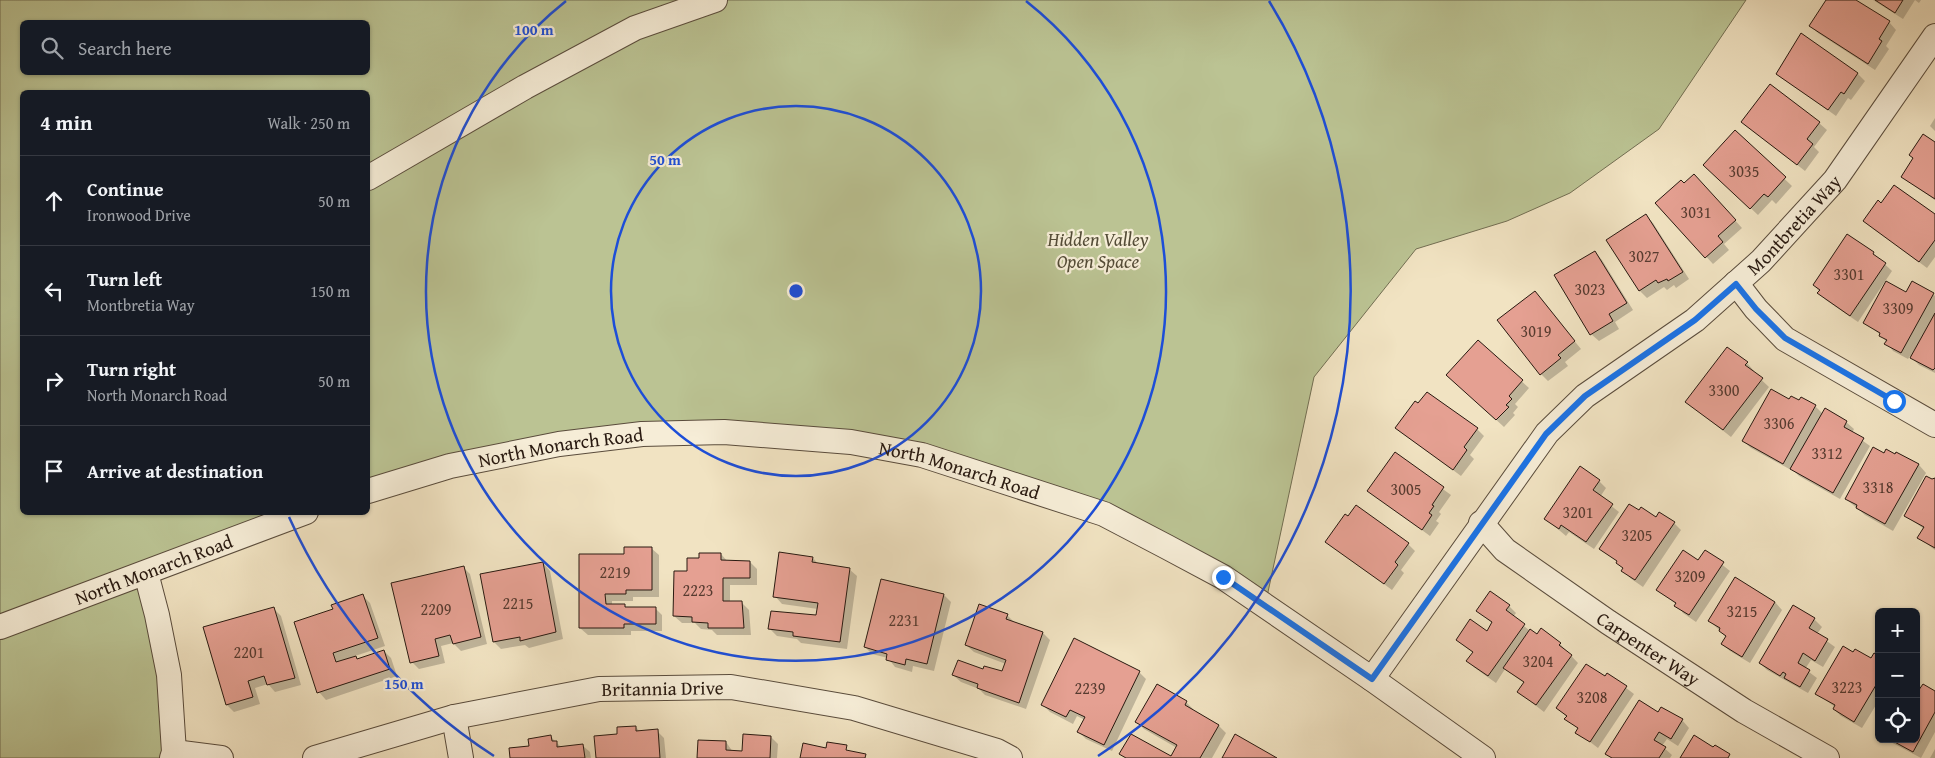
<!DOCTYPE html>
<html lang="en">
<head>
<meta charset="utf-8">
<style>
  :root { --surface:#171b24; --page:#20242c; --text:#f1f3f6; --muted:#9ea1a6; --line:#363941 }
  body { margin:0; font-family:"Gentium Book Plus",serif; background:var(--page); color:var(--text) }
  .controls { position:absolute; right:15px; bottom:15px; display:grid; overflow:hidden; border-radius:8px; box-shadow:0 1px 4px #0004 }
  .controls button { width:45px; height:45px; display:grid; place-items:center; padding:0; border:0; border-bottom:1px solid var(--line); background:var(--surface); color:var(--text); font:25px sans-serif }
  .stop { position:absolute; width:15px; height:15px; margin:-11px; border:4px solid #1a73e8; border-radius:50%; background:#fff }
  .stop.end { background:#1a73e8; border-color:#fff; box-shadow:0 1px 5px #0008 }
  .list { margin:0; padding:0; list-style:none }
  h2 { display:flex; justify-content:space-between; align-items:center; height:65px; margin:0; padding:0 20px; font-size:21px }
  h2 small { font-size:16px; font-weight:400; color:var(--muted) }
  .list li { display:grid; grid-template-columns:32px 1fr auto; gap:15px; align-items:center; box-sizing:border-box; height:90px; padding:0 20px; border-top:1px solid var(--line) }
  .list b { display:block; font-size:19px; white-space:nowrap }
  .list p { margin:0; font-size:16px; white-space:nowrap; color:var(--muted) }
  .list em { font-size:16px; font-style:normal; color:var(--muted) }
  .icon { flex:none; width:28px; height:28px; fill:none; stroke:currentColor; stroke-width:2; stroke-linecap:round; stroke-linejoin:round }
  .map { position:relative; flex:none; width:1935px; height:758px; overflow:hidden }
  .search { position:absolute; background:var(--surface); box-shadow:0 1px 4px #0004; left:20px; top:20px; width:350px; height:55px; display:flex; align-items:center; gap:12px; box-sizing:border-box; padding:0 18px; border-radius:8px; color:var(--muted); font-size:19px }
  .panel { position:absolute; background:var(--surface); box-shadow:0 1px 4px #0004; left:20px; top:90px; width:350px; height:425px; border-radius:8px }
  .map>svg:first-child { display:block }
  .green { fill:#bbc393; stroke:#726e52; fill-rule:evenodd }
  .shadow { fill:#0003 }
  .building { fill:#e5a092; stroke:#281910 }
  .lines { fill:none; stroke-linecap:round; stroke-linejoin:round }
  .minor-casing { stroke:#5a4c3c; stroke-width:26 }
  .minor { stroke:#f6edd7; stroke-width:24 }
  .route { stroke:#1a73e8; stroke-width:6 }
  .ring { fill:none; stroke:#1d4ed8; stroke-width:2.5 }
  .labels { text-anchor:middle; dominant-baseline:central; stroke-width:4.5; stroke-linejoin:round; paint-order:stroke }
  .number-label { font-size:16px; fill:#573b30 }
  .street-label { font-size:19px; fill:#281910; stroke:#f6edd7 }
  .park-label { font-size:19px; font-style:italic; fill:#544c37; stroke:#f6edd7 }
  .centre { fill:#1d4ed8; stroke:#f6edd7; stroke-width:2.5 }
  .ring-label { font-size:15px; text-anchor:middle; font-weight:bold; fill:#1d4ed8; stroke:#f6edd7; stroke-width:4.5; stroke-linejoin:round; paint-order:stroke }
</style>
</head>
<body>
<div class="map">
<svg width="1935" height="758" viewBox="0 0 1935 758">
  <rect width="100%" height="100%" fill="#f1e3c2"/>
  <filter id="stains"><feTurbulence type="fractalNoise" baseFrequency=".004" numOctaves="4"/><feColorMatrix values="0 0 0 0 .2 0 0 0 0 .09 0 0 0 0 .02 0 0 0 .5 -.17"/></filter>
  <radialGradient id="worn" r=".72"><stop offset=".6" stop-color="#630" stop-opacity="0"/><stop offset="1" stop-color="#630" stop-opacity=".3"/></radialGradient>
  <path class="green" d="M0 0H1746L1659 129 1570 193 1507 221 1416 249 1314 377 1265 606 1167 547 922 455 642 434 368 491V92H22V512L306 513 146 573 172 758H0ZM22 22H368V72H22Z"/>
  <g class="shadow">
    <path d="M1827 0H1854L1889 22 1896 30 1886 46 1889 49 1875 70 1818 33 1811 26Z"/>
    <path d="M1873 0H1921L1919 3 1915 0 1903 19Z"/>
    <path d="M1778 74H1858L1865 81 1851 100 1848 98 1836 116Z"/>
    <path d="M1935 118V131L1930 126Z"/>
    <path d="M1743 122 1819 123 1827 130 1814 147 1819 152 1805 171Z"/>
    <path d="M1735 132 1792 186 1776 204 1772 200 1758 215 1712 172Z"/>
    <path d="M1935 144V200L1902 177Z"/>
    <path d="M1701 183 1742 228 1724 244 1729 250 1713 264 1657 203 1684 185Z"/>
    <path d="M1935 215V257L1927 268 1864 221Z"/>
    <path d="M1646 216 1653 223 1689 279 1676 288 1674 285 1667 290 1664 287 1647 298 1640 291 1608 241Z"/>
    <path d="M1595 252 1602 260 1633 310 1615 322 1619 329 1599 341 1591 334Z"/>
    <path d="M1873 253 1892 271 1858 322 1826 300 1814 285Z"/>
    <path d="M1535 293 1581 349 1565 362 1568 366 1548 381 1541 374Z"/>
    <path d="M1906 293 1933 294 1935 296V373L1919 365 1910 356 1908 359 1893 351 1881 335 1865 323Z"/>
    <path d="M1478 342 1529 388 1515 404 1518 407 1513 413 1515 415 1504 427 1455 382Z"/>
    <path d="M1727 349 1747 363 1754 371 1753 372 1769 387 1731 437 1687 402Z"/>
    <path d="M1790 401 1815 406 1823 414 1846 422 1854 429 1852 433 1870 446 1840 499 1799 476 1792 469 1791 470 1751 448 1743 441Z"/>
    <path d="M1397 428 1477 429 1484 436 1470 455 1474 459 1461 476Z"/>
    <path d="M1395 454 1451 495 1439 512 1441 514 1436 521 1439 523 1430 536 1369 491Z"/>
    <path d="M1897 454 1919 465 1926 473 1893 531 1865 515 1846 499 1884 455 1895 456Z"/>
    <path d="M1599 481 1606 488 1600 497 1619 512 1594 549 1569 532 1566 536 1546 519Z"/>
    <path d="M1935 481V550L1919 538 1924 529 1906 516Z"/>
    <path d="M1656 519 1674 523 1681 530 1643 587 1630 578 1618 562 1601 548Z"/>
    <path d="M1326 541 1408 544 1415 551 1401 570 1404 573 1392 590Z"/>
    <path d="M651 548 659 555V597H633V601H612V605H624L627 608H655L662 615V631H631V635H588L580 628 626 555Z"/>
    <path d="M1705 551 1730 571 1696 622 1683 613 1676 604 1658 590 1698 562Z"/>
    <path d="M721 554 728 562H750L757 569V585H730V602H741L749 610 751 635H717L712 630 701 629 695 623H682L674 616 688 572 700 560Z"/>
    <path d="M813 558 819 565 849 569 857 576 847 649 801 643 797 639 777 636 770 629 817 616 818 609 782 604 775 596Z"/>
    <path d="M543 563 550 571 563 639 529 648 525 645 501 649 494 642Z"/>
    <path d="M463 567 470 574 487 644 461 651 453 643 441 646 445 663 419 669 412 662Z"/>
    <path d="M944 595 951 602 934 671 913 666 912 672 895 667 888 658 872 654 865 647Z"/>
    <path d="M363 596 370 603 385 646 355 656 358 660 384 651 391 658 397 676 326 700 319 692 335 610Z"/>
    <path d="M1775 602 1782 610 1750 663 1730 651 1722 644 1726 637 1710 621Z"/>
    <path d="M1509 606 1516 613 1513 617 1530 631 1537 636 1560 644 1578 663 1544 712 1518 692 1524 683 1505 669 1496 683 1475 668 1468 661 1473 653 1457 640 1487 632 1493 624 1477 610Z"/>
    <path d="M1793 607 1814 619 1822 627 1817 634 1835 647 1823 667 1811 660 1805 669 1817 678 1808 693 1767 670 1760 663Z"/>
    <path d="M273 608 281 616 301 685 275 692 268 684 255 688 260 704 234 712 227 705 205 628Z"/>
    <path d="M1007 615 1014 622 1043 633 1050 640 1026 709 985 695 979 689 961 682 953 675 984 670 1002 673 1006 664 974 652 966 645Z"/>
    <path d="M1854 654 1871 660 1879 657V700L1862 728 1841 716 1834 709 1835 707 1816 693Z"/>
    <path d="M1139 672 1146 679 1112 751 1086 739 1079 732 1085 720 1077 716 1073 724 1050 712 1042 704Z"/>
    <path d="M1608 674 1634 694 1598 748 1577 732 1579 730 1558 708Z"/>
    <path d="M1935 693V732L1921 758 1885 739H1916Z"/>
    <path d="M1186 702 1193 709 1192 711 1219 726 1226 733 1212 758H1171L1177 748 1144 729 1137 722Z"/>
    <path d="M1658 713 1682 720 1689 728 1678 746 1667 739 1662 746 1672 755 1670 758H1611L1607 754Z"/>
    <path d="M1879 716V727L1875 723Z"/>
    <path d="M636 727 640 732 657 731 664 738 666 758H597Z"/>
    <path d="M551 737 562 748 582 745 590 752 591 758H512Z"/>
    <path d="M771 737 778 744 777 758H698L726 742 733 752H743Z"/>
    <path d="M1935 749V758H1930Z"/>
  </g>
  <g class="building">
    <path d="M1826 0H1856L1890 21 1879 39 1882 41 1868 64 1809 26Z"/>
    <path d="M1875 0H1903L1895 13Z"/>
    <path d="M1801 33 1858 73 1844 94 1841 92 1828 110 1776 74Z"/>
    <path d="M1770 84 1820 122 1807 139 1813 144 1797 165 1741 122Z"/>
    <path d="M1735 130 1786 177 1768 197 1764 194 1750 209 1703 165Z"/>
    <path d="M1923 134 1935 142V199L1901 177 1913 158 1909 155Z"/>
    <path d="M1694 174 1736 220 1718 236 1723 242 1705 258 1655 203 1681 180 1684 183Z"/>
    <path d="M1894 185 1935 214V240L1919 262 1863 221 1878 200 1881 203Z"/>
    <path d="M1646 214 1683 272 1668 281 1667 279 1658 283 1656 280 1639 291 1606 240Z"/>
    <path d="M1847 234 1874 252 1873 254 1886 263 1850 316 1817 293 1820 290 1813 285Z"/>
    <path d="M1595 251 1627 303 1609 314 1613 321 1590 335 1554 275Z"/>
    <path d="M1886 281 1906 292 1912 281 1934 293 1901 353 1884 344 1887 340 1879 336 1880 333 1863 323Z"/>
    <path d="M1535 291 1575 341 1558 355 1561 358 1540 375 1497 320Z"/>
    <path d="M1935 313V368L1933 370 1910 358Z"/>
    <path d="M1478 340 1523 380 1509 396 1512 399 1506 405 1509 407 1496 420 1446 375Z"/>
    <path d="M1727 347 1748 362 1745 365 1763 378 1723 430 1685 402Z"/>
    <path d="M1771 389 1789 399 1791 396 1799 400 1801 397 1816 405 1783 464 1742 441Z"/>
    <path d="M1427 392 1478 428 1464 447 1467 450 1453 470 1395 428 1415 401 1418 403Z"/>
    <path d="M1825 408 1847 421 1844 427 1864 438 1833 493 1790 469Z"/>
    <path d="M1873 447 1884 453 1886 449 1895 454 1896 452 1919 464 1885 524 1856 508 1857 505 1845 499Z"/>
    <path d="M1395 452 1444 487 1432 505 1434 506 1429 513 1432 515 1422 530 1367 491Z"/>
    <path d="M1580 466 1600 480 1593 490 1613 504 1586 542 1561 525 1559 529 1544 519Z"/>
    <path d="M1926 476 1932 479 1935 478V548L1917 538 1924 527 1904 516Z"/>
    <path d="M1629 504 1639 510 1641 507 1656 517 1659 512 1675 522 1635 580 1621 571 1623 568 1616 563 1617 561 1599 549Z"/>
    <path d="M1356 505 1409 543 1395 562 1398 565 1384 584 1325 542 1345 514 1348 516Z"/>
    <path d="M624 547H652V590H626V594H605L606 604H625V607H656V624H624V628H579V554H624Z"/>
    <path d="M1683 550 1698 560 1705 550 1724 562 1689 615 1674 606 1676 603 1656 590Z"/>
    <path d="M779 552 813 557 812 562 850 568 840 642 793 636V632L768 629 771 611 816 615 818 603 773 597Z"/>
    <path d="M699 553H721V560L750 561V578H723V601H742L744 628H708V623L692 622V617L673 616 674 571H687V558H699Z"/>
    <path d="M543 562 556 632 520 641V637L493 642 480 574Z"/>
    <path d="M464 566 481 637 453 644 450 635 435 639 439 656 410 663 391 583Z"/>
    <path d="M1735 577 1775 602 1742 657 1721 644 1726 636 1719 631 1720 628 1708 621Z"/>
    <path d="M881 579 944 594 927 664 906 659 905 665 886 660 887 654 864 647Z"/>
    <path d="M1490 591 1510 605 1506 610 1525 624 1488 676 1466 661 1473 652 1456 640 1470 619 1487 631 1492 622 1476 611Z"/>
    <path d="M363 594 378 638 333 653 336 662 356 656 357 659 384 650 390 669 317 693 294 622 333 609 331 605Z"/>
    <path d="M979 604 1008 614 1006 619 1043 632 1019 703 977 688 978 684 952 675 958 660 983 669 984 666 1002 671 1006 660 965 645Z"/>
    <path d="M1793 605 1815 618 1809 628 1828 639 1815 661 1803 653 1798 663 1810 670 1800 687 1784 678 1786 674 1783 672 1780 676 1759 663Z"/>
    <path d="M274 607 295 678 267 685 264 676 248 681 253 697 226 705 203 627Z"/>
    <path d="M1541 628 1561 643 1559 645 1572 655 1536 705 1517 692 1524 682 1503 668 1530 629 1537 634Z"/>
    <path d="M1074 638 1140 671 1104 745 1077 732 1085 717 1070 710 1066 717 1041 705Z"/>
    <path d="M1843 646 1853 652 1855 649 1871 658 1874 653 1879 656V680L1854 722 1833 709 1835 705 1815 694Z"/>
    <path d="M1586 664 1605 676 1607 673 1627 686 1590 742 1575 733 1578 728 1564 719 1567 716 1556 708Z"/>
    <path d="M1157 684 1187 701 1185 705 1219 725 1200 758H1126L1119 754 1131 734 1171 756 1177 745 1135 722Z"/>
    <path d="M1923 684 1935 691V712L1913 752 1889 739H1916V694Z"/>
    <path d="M1639 700 1658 712 1661 707 1683 719 1671 739 1659 732 1654 740 1666 747 1659 758H1612L1605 754Z"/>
    <path d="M636 726V731L658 729 660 758H596L594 736 617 734V727Z"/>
    <path d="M743 734 771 736 770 758H697L698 740 726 741V750L742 751Z"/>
    <path d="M1235 734 1277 758H1222Z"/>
    <path d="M551 735 552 741H557V747L583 744 585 758H510L509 748 529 746 528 739Z"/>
    <path d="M1694 735 1713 747 1715 745 1730 754 1728 758H1680Z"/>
    <path d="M827 742 847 745 846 750 866 754 865 758H800L803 743 826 748Z"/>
  </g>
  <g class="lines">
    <g class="minor-casing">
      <g id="minor">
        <path d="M368 178 525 87 635 28 715 0"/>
        <path d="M1736 283 1756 309 1785 339 1935 425"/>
        <path id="s1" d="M368 491 450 466 559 444 642 434 724 432 851 442 922 455 1104 514 1167 547 1223 577 1372 679 1483 758"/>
        <path id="s2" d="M1481 523 1505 550 1608 622 1744 711 1827 758"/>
        <path d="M146 573 157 615 169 675 174 752 172 758"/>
        <path id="s3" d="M0 627 306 512"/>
        <path id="s4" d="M1372 679 1547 433 1585 396 1695 320 1761 261 1835 180 1935 36"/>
        <path d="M454 717 461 758"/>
        <path d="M174 752 221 758"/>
        <path id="s5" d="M315 758 454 717 599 689 731 687 854 708 997 751 1010 758"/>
      </g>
    </g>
    <use href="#minor" class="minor"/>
  </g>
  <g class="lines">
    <path class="route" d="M1223 577 1372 679 1546 434 1585 396 1695 320 1736 284 1756 309 1785 338 1894 401"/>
  </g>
  <g class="ring">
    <circle cx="796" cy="291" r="185"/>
    <path d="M1026 1A370 370 0 1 1 566 1"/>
    <path d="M494 756A555 555 0 0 1 289 517M1269 1A555 555 0 0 1 1098 756"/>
  </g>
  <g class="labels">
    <g class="number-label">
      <text x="1744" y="171">3035</text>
      <text x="1696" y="212">3031</text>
      <text x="1644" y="256">3027</text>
      <text x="1849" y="274">3301</text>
      <text x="1590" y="289">3023</text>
      <text x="1898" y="308">3309</text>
      <text x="1536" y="331">3019</text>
      <text x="1724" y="390">3300</text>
      <text x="1779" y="423">3306</text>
      <text x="1827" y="453">3312</text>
      <text x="1878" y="487">3318</text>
      <text x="1406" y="489">3005</text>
      <text x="1578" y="512">3201</text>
      <text x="1637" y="535">3205</text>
      <text x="615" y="572">2219</text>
      <text x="1690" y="576">3209</text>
      <text x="698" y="590">2223</text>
      <text x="518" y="603">2215</text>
      <text x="436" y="609">2209</text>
      <text x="1742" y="611">3215</text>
      <text x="904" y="620">2231</text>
      <text x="249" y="652">2201</text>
      <text x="1538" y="661">3204</text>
      <text x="1847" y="687">3223</text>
      <text x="1090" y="688">2239</text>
      <text x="1592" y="697">3208</text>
    </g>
    <g class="street-label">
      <text stroke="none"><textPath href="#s4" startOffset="626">Montbretia Way</textPath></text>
      <text stroke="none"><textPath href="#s1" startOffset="198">North Monarch Road</textPath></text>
      <text stroke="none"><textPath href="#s1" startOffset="602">North Monarch Road</textPath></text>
      <text stroke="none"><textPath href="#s3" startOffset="164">North Monarch Road</textPath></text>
      <text stroke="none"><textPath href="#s2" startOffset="210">Carpenter Way</textPath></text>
      <text stroke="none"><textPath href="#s5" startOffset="356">Britannia Drive</textPath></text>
    </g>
    <g class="park-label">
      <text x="1098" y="239">Hidden Valley<tspan x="1098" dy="22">Open Space</tspan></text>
    </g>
  </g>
  <circle cx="796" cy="291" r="8" class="centre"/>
  <g class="ring-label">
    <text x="534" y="35">100 m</text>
    <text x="665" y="165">50 m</text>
    <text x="404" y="689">150 m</text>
  </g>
  <rect width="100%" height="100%" filter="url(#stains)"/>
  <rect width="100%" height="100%" fill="url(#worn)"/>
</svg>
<div class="controls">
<button>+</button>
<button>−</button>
<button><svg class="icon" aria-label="locate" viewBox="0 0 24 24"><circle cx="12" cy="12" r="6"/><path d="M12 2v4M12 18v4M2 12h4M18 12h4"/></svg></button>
</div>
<div class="stop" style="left:1894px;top:401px"></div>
<div class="stop end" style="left:1223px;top:577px"></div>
<div class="search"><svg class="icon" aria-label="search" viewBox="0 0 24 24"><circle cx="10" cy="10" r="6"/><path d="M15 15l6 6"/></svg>Search here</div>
<section class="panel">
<h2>4 min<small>Walk · 250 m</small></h2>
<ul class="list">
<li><svg class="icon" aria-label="ahead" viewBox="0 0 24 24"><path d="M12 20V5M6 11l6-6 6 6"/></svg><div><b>Continue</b><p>Ironwood Drive</p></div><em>50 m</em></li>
<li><svg class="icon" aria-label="left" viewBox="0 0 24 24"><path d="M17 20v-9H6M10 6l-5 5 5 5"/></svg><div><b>Turn left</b><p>Montbretia Way</p></div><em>150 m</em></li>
<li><svg class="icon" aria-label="right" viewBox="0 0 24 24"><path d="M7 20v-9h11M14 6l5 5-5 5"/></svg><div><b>Turn right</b><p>North Monarch Road</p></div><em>50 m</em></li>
<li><svg class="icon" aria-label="arrive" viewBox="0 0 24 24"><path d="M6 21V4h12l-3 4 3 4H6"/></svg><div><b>Arrive at destination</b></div></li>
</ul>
</section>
</div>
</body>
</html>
